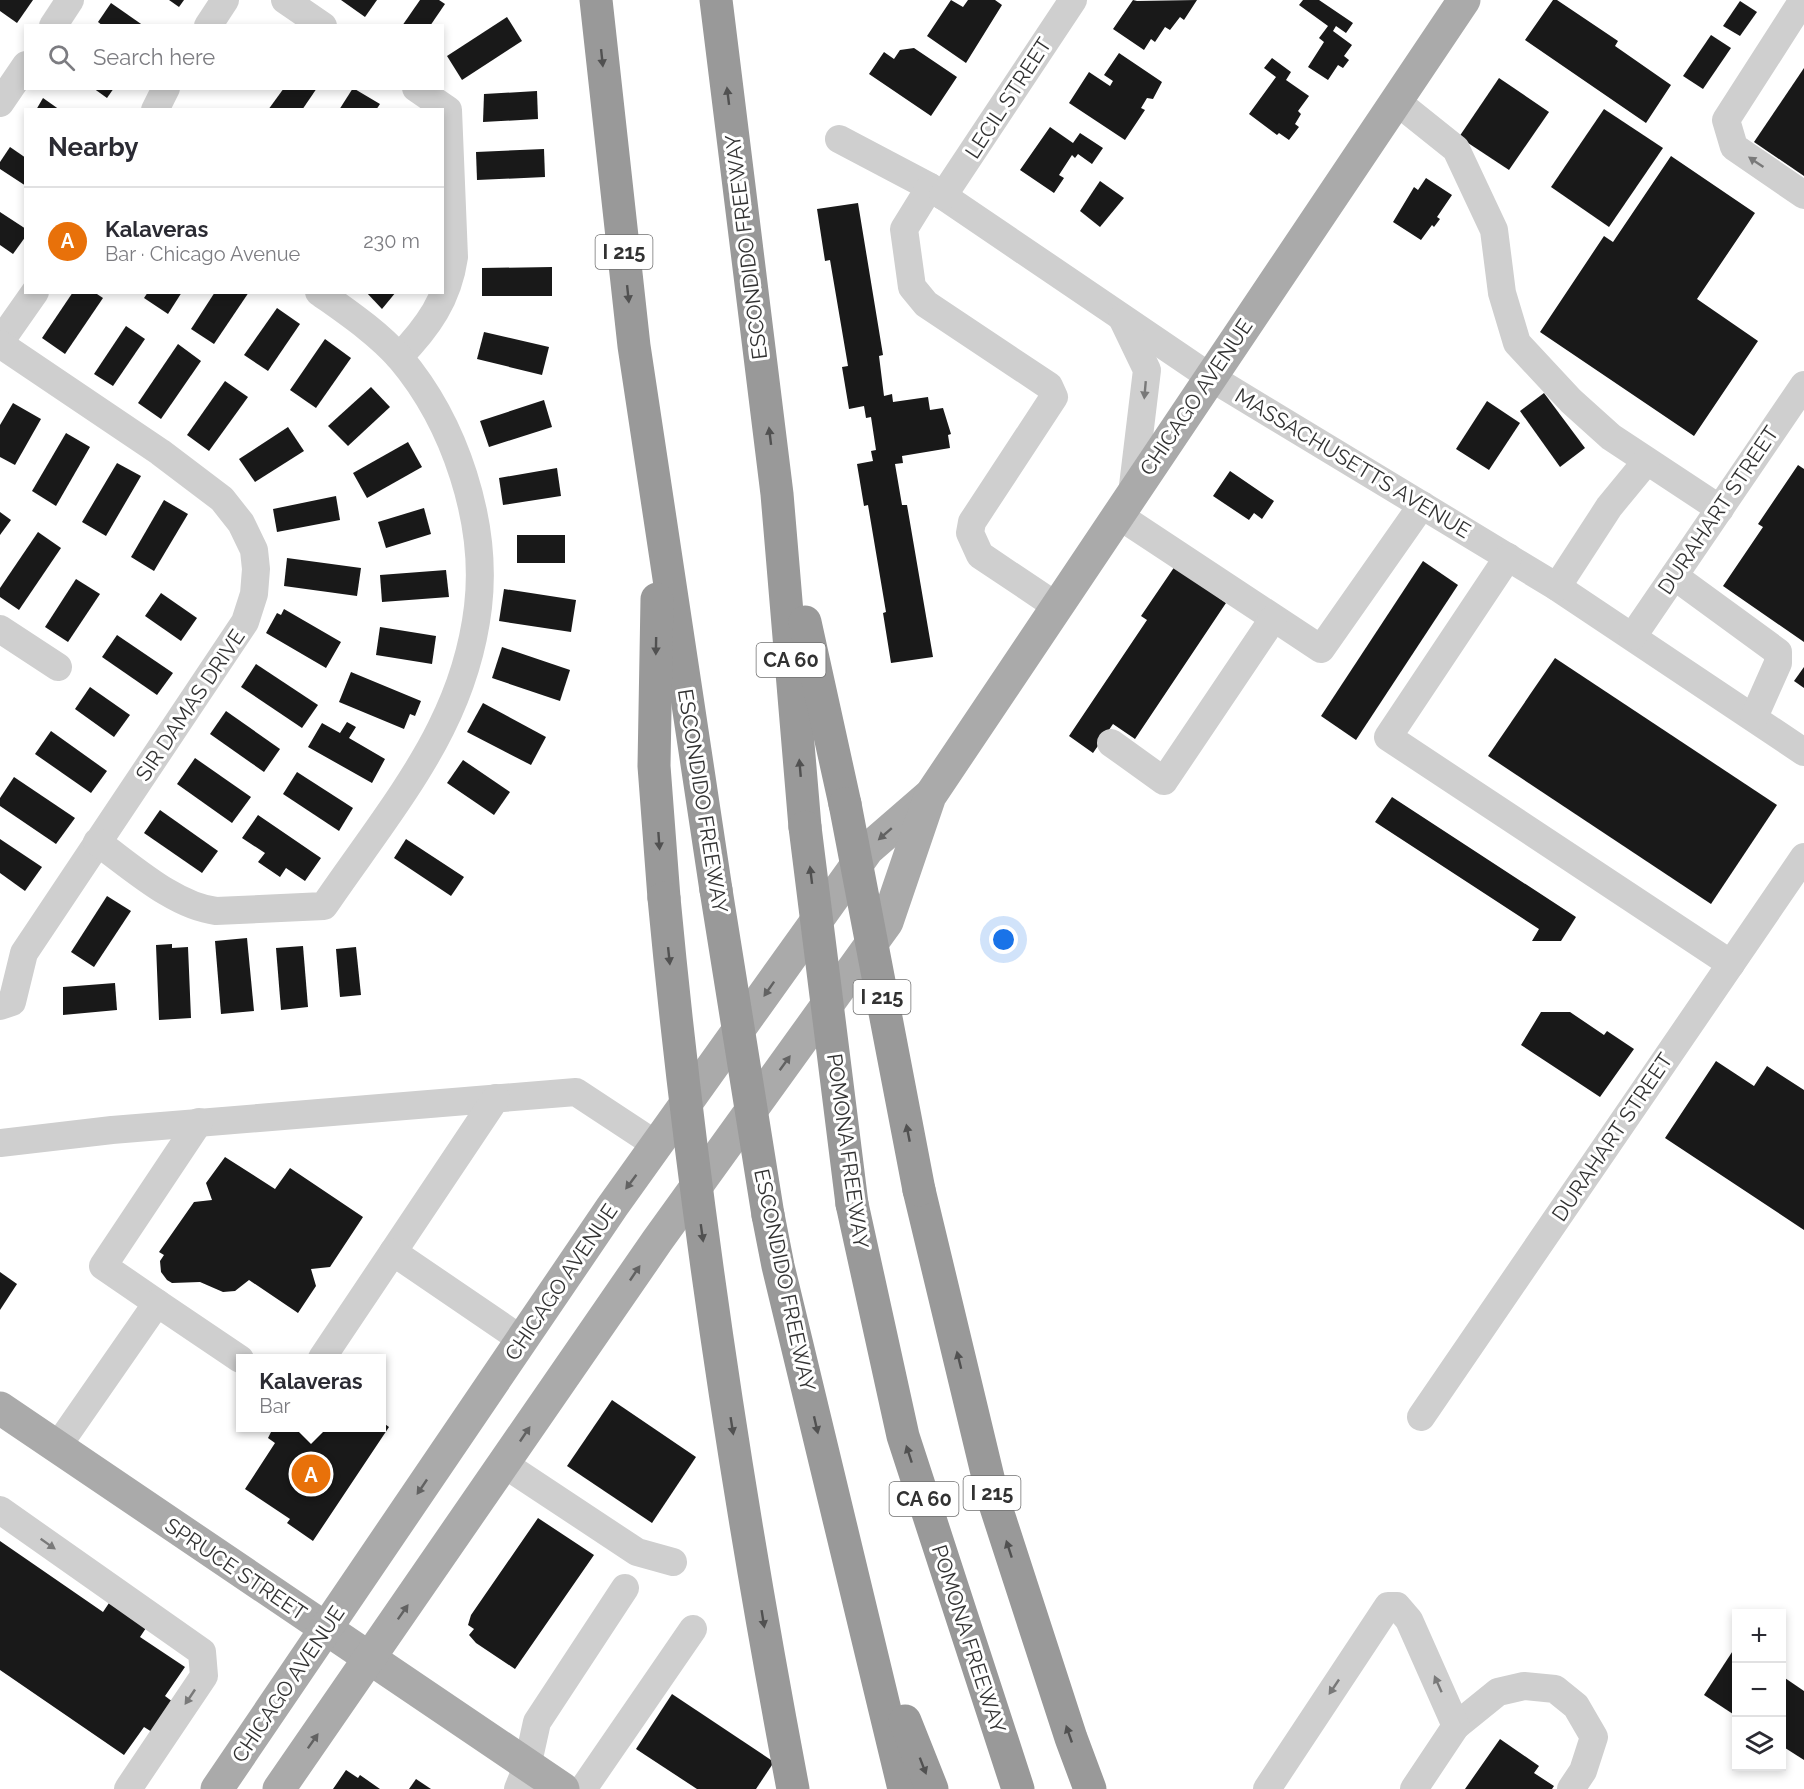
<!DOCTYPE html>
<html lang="en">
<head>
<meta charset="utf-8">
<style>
  :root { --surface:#fff; --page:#f7f7f7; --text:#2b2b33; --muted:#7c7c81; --line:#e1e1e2; --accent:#b45309 }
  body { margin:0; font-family:Raleway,sans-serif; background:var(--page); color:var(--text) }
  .controls { position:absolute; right:18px; bottom:18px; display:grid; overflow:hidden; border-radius:0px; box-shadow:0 3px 9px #0003 }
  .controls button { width:54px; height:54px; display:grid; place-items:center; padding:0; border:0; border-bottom:2px solid var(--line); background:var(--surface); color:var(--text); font:30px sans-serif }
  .you { position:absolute; left:1004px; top:940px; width:21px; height:21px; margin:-15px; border:4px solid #fff; border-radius:50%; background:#1a73e8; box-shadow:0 0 0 9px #1a73e833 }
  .badge { display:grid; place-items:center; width:39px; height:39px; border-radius:50%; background:var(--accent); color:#fff; font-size:20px; font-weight:700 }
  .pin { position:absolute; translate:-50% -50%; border:3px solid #fff; box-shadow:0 2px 6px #0006 }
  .popup { position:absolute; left:236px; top:1354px; width:150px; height:78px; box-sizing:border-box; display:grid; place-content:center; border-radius:0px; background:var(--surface); filter:drop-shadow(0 2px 4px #0005); font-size:20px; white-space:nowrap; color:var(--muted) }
  .popup b { font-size:22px; color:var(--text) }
  .popup::after { content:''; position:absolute; left:50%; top:100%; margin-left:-12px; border:12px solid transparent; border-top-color:var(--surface) }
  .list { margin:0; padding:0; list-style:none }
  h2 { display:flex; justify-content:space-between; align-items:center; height:78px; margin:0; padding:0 24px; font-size:26px }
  h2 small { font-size:20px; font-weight:400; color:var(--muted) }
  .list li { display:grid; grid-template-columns:39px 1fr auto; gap:18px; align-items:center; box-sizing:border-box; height:108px; padding:0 24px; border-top:2px solid var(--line) }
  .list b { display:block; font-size:22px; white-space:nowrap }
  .list p { margin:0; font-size:20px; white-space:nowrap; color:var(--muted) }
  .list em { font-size:20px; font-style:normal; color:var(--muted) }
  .icon { flex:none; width:33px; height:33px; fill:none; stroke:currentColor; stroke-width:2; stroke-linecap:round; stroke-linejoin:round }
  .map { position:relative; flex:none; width:1804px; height:1789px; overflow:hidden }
  .search { position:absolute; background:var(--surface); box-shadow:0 3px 9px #0003; left:24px; top:24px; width:420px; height:66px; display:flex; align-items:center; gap:15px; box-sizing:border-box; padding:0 21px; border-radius:0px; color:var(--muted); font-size:22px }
  .panel { position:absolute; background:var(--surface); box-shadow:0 3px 9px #0003; left:24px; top:108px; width:420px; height:186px; border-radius:0px }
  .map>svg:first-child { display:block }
  .building { fill:#191919 }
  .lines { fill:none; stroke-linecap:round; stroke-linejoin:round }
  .minor { stroke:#cfcfcf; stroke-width:28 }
  .major { stroke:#aaa; stroke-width:33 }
  .highway { stroke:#999; stroke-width:33 }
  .highway-bridge { stroke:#999; stroke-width:33 }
  .oneway { fill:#515151 }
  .oneway2 { fill:#797979 }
  .oneway3 { fill:#626262 }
  .labels { text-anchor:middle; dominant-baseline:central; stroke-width:6; stroke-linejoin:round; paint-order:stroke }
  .shield { fill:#fff; stroke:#707070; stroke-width:1.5 }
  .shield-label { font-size:20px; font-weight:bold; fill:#323232 }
  .street-label { font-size:21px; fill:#323232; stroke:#fff }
</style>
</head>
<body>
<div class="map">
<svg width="1804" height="1789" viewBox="0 0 1804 1789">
  <rect width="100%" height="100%" fill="#fff"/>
  <g class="building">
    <path d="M0 0H33L17 23 0 11Z"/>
    <path d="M169 0H184L179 7Z"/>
    <path d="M341 0H377L365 17Z"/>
    <path d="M420 0H439L445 4 430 26H402Z"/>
    <path d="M951 0 963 7 968 0H995L1002 5 966 63 927 36Z"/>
    <path d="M1133 0 1137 1 1197 0 1184 20 1180 17 1170 30 1165 27 1155 42 1151 39 1144 50 1113 29Z"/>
    <path d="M1303 0H1319L1353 23 1346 33 1336 26 1333 31 1352 45 1344 56 1349 60 1343 68 1338 65 1328 80 1308 67 1324 42 1319 38 1328 26 1299 5Z"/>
    <path d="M1553 0H1557L1618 41 1615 46 1671 85 1646 123 1525 40Z"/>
    <path d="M1740 1 1757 12 1740 36 1723 26Z"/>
    <path d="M111 3 144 26H103L98 22Z"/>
    <path d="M507 17 522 41 462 80 447 56Z"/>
    <path d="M1711 35 1731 48 1703 89 1683 76Z"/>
    <path d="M914 48 957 77 931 116 869 74 884 52 894 59 900 50Z"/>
    <path d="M1119 53 1162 82 1153 99 1147 98 1141 108 1145 110 1125 140 1069 103 1089 72 1110 86 1113 81 1104 75Z"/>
    <path d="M1272 58 1291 72 1286 80 1309 96 1298 111 1301 114 1295 124 1299 127 1289 140 1279 133 1277 135 1249 114 1276 77 1264 68Z"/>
    <path d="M1804 68V176L1754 142Z"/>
    <path d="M1499 78 1549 112 1509 170 1459 137Z"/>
    <path d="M93 88H114L107 98Z"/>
    <path d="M284 88H317L302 110H268Z"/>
    <path d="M353 88 380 104 376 110H339Z"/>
    <path d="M537 91 538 119 483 122 484 94Z"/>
    <path d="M43 98 60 110H36Z"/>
    <path d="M1604 109 1663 148 1609 227 1551 187Z"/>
    <path d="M1050 127 1073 143 1080 133 1103 148 1092 164 1078 154 1075 158 1072 155 1059 175 1064 178 1054 193 1020 170Z"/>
    <path d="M10 147 26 158V186L0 169V162Z"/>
    <path d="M544 149 545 177 477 180 476 152Z"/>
    <path d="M1671 156 1755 213 1697 299 1758 341 1694 436 1540 332 1604 236 1613 242Z"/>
    <path d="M1426 178 1452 195 1437 217 1440 219 1434 227 1432 225 1421 240 1393 222 1414 187 1418 190Z"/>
    <path d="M1100 181 1124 198 1100 227 1080 211Z"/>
    <path d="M858 203 883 355 879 356 884 396 892 394 893 402 928 397 930 410 943 408 951 434 948 435 950 448 902 456 903 463 895 464 902 505H907L933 657 891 663 883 613 886 612 868 505 864 506 857 464 873 461 871 451 876 450 871 417 866 418 864 406 849 409 842 367 848 366 830 260 825 261 817 209Z"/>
    <path d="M0 212 26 229V236L13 254 0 245Z"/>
    <path d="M552 267V296H482V268Z"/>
    <path d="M73 292H94L103 298 65 354 42 338Z"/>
    <path d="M148 292H182L168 314 144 298Z"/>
    <path d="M215 292H249L214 344 191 329Z"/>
    <path d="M366 292H396L382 309Z"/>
    <path d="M277 308 300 324 268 371 244 355Z"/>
    <path d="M126 326 145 339 113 386 94 374Z"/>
    <path d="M484 332 549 347 542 375 477 359Z"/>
    <path d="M325 339 351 358 316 408 290 390Z"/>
    <path d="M178 344 201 361 161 419 138 403Z"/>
    <path d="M225 381 248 397 209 451 187 435Z"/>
    <path d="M371 387 390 407 348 446 328 426Z"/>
    <path d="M1544 393 1585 448 1560 467 1520 411Z"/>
    <path d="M544 400 552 427 489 447 480 421Z"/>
    <path d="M1487 401 1520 423 1489 470 1456 449Z"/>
    <path d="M13 403 41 419 15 465 0 457V425Z"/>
    <path d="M288 427 304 451 255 482 239 459Z"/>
    <path d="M66 433 90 447 56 506 32 491Z"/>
    <path d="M408 442 422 467 367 498 353 473Z"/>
    <path d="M117 463 141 476 106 536 82 522Z"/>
    <path d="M1798 465 1804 469V642L1723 586 1763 527 1758 524Z"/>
    <path d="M557 468 561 496 503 505 499 478Z"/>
    <path d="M1230 471 1274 501 1262 519 1254 513 1249 520 1213 496Z"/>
    <path d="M336 496 340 520 277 532 273 509Z"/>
    <path d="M164 500 188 514 154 571 131 557Z"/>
    <path d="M424 508 431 534 386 548 378 522Z"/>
    <path d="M0 512 11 520 0 535Z"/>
    <path d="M38 532 61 548 19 610 0 597V588Z"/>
    <rect x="517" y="535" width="48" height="28"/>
    <path d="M287 558 361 568 357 596 284 586Z"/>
    <path d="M1423 561 1458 585 1356 740 1321 716Z"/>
    <path d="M1175 566 1226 603 1135 739 1113 724 1093 753 1069 736 1147 620 1141 616Z"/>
    <path d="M446 570 449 597 382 602 380 575Z"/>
    <path d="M76 579 100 594 68 642 45 627Z"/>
    <path d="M504 589 576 600 571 632 499 621Z"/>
    <path d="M161 593 197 618 181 641 145 616Z"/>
    <path d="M284 609 341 642 326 668 266 633 277 613 281 615Z"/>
    <path d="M380 627 436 636 432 664 376 655Z"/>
    <path d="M117 635 173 673 157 695 102 657Z"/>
    <path d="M502 647 570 670 560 701 492 678Z"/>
    <path d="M1555 658 1777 805 1711 904 1488 756Z"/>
    <path d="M256 664 318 705 302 728 241 687Z"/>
    <path d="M1804 667V688L1794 681Z"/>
    <path d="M351 672 421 701 415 716 410 714 404 729 339 702Z"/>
    <path d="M90 687 130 715 114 737 75 709Z"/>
    <path d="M483 703 546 737 531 765 467 732Z"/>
    <path d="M226 711 280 749 264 772 210 734Z"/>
    <path d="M347 722 356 727 349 738 385 759 372 783 308 747 322 723 340 733Z"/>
    <path d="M51 731 107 771 91 793 35 754Z"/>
    <path d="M195 758 251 797 232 823 177 784Z"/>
    <path d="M463 760 510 792 494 815 447 783Z"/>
    <path d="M297 772 353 808 339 831 283 794Z"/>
    <path d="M14 777 75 818 56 844 0 806V798Z"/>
    <path d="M1392 797 1576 917 1561 941H1532L1539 929 1375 822Z"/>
    <path d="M160 810 218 851 202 873 144 833Z"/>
    <path d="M258 815 321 858 305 881 286 868 280 877 258 862 265 853 242 838Z"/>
    <path d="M0 839 42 867 25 891 0 873Z"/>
    <path d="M406 839 464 877 451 896 394 858Z"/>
    <path d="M107 896 131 911 94 967 71 952Z"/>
    <path d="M247 938 254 1011 221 1014 215 941Z"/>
    <path d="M172 944V948L188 947 191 1018 159 1020 156 945Z"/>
    <path d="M303 946 308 1007 281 1010 276 948Z"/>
    <path d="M356 947 361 995 340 997 336 949Z"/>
    <path d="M115 983 117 1010 63 1015V987Z"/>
    <path d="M1541 1012H1570L1604 1035 1607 1031 1634 1049 1600 1097 1521 1045Z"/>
    <path d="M1716 1061 1754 1086 1767 1066 1804 1090V1230L1665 1138Z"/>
    <path d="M225 1157 275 1189 290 1168 363 1217 330 1267 311 1269 316 1286 298 1313 249 1280 235 1291 223 1292 200 1282 172 1283 167 1280 161 1272 160 1261 164 1255 159 1252 194 1202 212 1200 206 1183Z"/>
    <path d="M0 1272 17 1284 0 1310Z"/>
    <path d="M612 1400 696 1457 652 1523 567 1466Z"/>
    <path d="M382 1422 389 1427 313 1541 287 1523 290 1519 245 1489 275 1443 268 1438 273 1428 284 1430 286 1428H382Z"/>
    <path d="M538 1518 594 1555 515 1669 476 1643 469 1635 474 1629 468 1625 471 1615Z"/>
    <path d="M0 1541 103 1612 109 1603 146 1628 140 1637 185 1667 165 1696 173 1702 152 1732 144 1727 124 1755 0 1670Z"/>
    <path d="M1736 1646V1716L1704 1695Z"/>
    <path d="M1782 1676 1804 1691V1760L1782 1746Z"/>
    <path d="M672 1694 774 1762 756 1789H697L636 1749Z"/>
    <path d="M1500 1739 1539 1766 1534 1773 1554 1786 1552 1789H1465Z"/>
    <path d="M346 1770 358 1778 360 1775 380 1789H333Z"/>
    <path d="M416 1779 431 1789H409Z"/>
  </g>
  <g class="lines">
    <g class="minor">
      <path d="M285 0 323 26"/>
      <path d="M1803 0 1726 120 1734 147 1804 195"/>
      <path d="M53 26 70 0"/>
      <path d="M208 26 225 0"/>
      <path d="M1396 101 1456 149 1494 230 1502 293 1517 343 1571 401 1611 437 1720 509"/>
      <path d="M0 103 26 65"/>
      <path d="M155 110 166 88"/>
      <path d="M839 139 930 187 1210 377 1557 587 1804 752"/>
      <path d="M930 187 904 229 912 287 926 304 1049 386 1054 397 972 522 970 533 980 555 1056 606"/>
      <path d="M943 196 1073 0"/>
      <path d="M1122 318 1147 370 1132 494"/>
      <path d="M0 342 35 292"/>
      <path d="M0 344 160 452 222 499 241 523 254 550 256 569 254 594 245 622 24 953 12 1002 0 1006"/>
      <path d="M399 357C428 327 448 299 454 257L448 110 416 88"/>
      <path d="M1118 515 1321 649 1422 505"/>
      <path d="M1508 557 1388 737 1731 964"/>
      <path d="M1674 576 1778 652V663L1754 717"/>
      <path d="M1557 587 1609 507 1646 462"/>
      <path d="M0 629 58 667"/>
      <path d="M1633 636 1804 385"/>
      <path d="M1111 743 1164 781 1273 619"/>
      <path d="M97 842C131 866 174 906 216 911L324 906C362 850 412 787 441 728 460 690 473 649 478 607 488 522 455 423 400 358 377 332 347 312 319 292"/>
      <path d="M0 1143 112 1130 576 1092 658 1146"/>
      <path d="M393 1252 496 1098"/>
      <path d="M157 1303 103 1266 199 1122"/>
      <path d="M322 1358 393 1252 522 1340"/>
      <path d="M1421 1417 1804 857"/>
      <path d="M57 1447 157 1303 240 1359"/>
      <path d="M504 1464 637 1552 673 1562"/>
      <path d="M0 1510 202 1652 204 1676 128 1789"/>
      <path d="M1456 1726 1498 1692 1524 1686 1555 1689 1576 1706 1594 1737 1583 1771 1571 1789"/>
      <path d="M518 1789 527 1767 537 1722 625 1588"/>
      <path d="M583 1789 693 1629"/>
      <path d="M1267 1789 1388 1606H1397L1409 1620 1456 1726 1414 1789"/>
    </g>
    <g class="major">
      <path d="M0 1408 563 1789"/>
      <path d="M217 1789 612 1207 868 849 928 797"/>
      <path d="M279 1789 657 1241 887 922 930 796 1464 0"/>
    </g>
    <g class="highway">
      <path d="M596 0 634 346 716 890"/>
      <path d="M716 0 777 494 805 827"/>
      <path d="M657 599 654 766 664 898"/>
      <path d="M805 622 845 804"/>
      <path d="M919 1190 993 1498 1071 1738 1090 1789"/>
      <path d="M852 1204 903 1436 1018 1789"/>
      <path d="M768 1215 778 1266 904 1789"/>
      <path d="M905 1721 932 1789"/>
    </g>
    <g class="highway-bridge">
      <path d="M845 804 919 1190"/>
      <path d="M805 827 852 1204"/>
      <path d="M716 890 768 1215"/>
      <path d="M664 898C692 1197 737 1494 793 1789"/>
    </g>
  </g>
  <defs><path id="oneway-solid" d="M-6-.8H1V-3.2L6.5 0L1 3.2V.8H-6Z" transform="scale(1.5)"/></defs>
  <g class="oneway">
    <use href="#oneway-solid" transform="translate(602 58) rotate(84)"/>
    <use href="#oneway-solid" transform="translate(728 96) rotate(-97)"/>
    <use href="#oneway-solid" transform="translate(628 294) rotate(84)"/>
    <use href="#oneway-solid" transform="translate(770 436) rotate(-97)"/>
    <use href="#oneway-solid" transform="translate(656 646) rotate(91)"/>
    <use href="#oneway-solid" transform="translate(800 768) rotate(-95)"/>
    <use href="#oneway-solid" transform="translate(659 841) rotate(86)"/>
    <use href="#oneway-solid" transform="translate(811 875) rotate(-97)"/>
    <use href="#oneway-solid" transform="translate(669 956) rotate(84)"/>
    <use href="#oneway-solid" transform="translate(908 1133) rotate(-101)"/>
    <use href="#oneway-solid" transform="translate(702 1233) rotate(82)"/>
    <use href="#oneway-solid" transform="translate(959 1360) rotate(-104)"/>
    <use href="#oneway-solid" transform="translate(816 1425) rotate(77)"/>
    <use href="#oneway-solid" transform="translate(732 1426) rotate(81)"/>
    <use href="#oneway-solid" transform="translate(909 1454) rotate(-108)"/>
    <use href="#oneway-solid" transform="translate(1009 1549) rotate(-108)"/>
    <use href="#oneway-solid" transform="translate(763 1619) rotate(81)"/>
    <use href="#oneway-solid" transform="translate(1069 1734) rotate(-109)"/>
    <use href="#oneway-solid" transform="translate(923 1766) rotate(69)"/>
  </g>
  <g class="oneway2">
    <use href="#oneway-solid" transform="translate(1756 162) rotate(-146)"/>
    <use href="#oneway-solid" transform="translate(1145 390) rotate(95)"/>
    <use href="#oneway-solid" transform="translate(48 1544) rotate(35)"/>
    <use href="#oneway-solid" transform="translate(1438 1684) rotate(-114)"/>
    <use href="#oneway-solid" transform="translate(1334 1687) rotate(124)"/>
    <use href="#oneway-solid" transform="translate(190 1697) rotate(124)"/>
  </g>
  <g class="oneway3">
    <use href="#oneway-solid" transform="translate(885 834) rotate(139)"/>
    <use href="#oneway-solid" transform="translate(769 989) rotate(125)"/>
    <use href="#oneway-solid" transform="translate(785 1063) rotate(-54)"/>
    <use href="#oneway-solid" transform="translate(631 1182) rotate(127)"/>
    <use href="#oneway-solid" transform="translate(635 1273) rotate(-56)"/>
    <use href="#oneway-solid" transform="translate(525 1434) rotate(-56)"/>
    <use href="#oneway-solid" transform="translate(422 1487) rotate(124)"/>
    <use href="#oneway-solid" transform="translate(403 1612) rotate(-55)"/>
    <use href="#oneway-solid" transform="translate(313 1741) rotate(-55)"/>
  </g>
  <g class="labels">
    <g class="shield">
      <rect x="595.5" y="235" width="57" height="34" rx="4.5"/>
      <rect x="756.5" y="643" width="69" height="34" rx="4.5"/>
      <rect x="853.5" y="980" width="57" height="34" rx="4.5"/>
      <rect x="963.5" y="1476" width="57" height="34" rx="4.5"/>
      <rect x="889.5" y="1482" width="69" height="34" rx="4.5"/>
    </g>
    <g class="shield-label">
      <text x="624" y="252">I 215</text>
      <text x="791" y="660">CA 60</text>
      <text x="882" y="997">I 215</text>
      <text x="992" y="1493">I 215</text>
      <text x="924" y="1499">CA 60</text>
    </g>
    <g class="street-label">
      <text transform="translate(1008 98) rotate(-57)">LECIL STREET</text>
      <text transform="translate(746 247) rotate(-97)">ESCONDIDO FREEWAY</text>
      <text transform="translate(1196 397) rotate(-56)">CHICAGO AVENUE</text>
      <text transform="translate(1353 463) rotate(31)">MASSACHUSETTS AVENUE</text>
      <text transform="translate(1718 510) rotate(-56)">DURAHART STREET</text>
      <text transform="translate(190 705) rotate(-56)">SIR DAMAS DRIVE</text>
      <text transform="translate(703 801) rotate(81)">ESCONDIDO FREEWAY</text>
      <text transform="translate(1612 1137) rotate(-56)">DURAHART STREET</text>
      <text transform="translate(848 1151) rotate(82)">POMONA FREEWAY</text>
      <text transform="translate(785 1280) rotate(78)">ESCONDIDO FREEWAY</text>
      <text transform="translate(561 1282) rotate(-56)">CHICAGO AVENUE</text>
      <text transform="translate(236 1569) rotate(34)">SPRUCE STREET</text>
      <text transform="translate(969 1639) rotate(72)">POMONA FREEWAY</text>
      <text transform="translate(288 1684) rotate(-56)">CHICAGO AVENUE</text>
    </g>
  </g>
</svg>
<div class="controls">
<button>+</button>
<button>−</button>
<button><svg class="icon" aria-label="layers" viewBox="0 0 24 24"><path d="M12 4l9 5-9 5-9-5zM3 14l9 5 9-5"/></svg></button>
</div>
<div class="you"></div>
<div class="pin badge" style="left:311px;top:1474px;background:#e8710a">A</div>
<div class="popup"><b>Kalaveras</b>Bar</div>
<div class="search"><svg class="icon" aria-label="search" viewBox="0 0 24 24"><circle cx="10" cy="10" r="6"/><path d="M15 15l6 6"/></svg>Search here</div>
<section class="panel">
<h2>Nearby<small></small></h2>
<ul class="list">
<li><span class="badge" style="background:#e8710a">A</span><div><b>Kalaveras</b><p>Bar · Chicago Avenue</p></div><em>230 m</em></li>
</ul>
</section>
</div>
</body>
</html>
